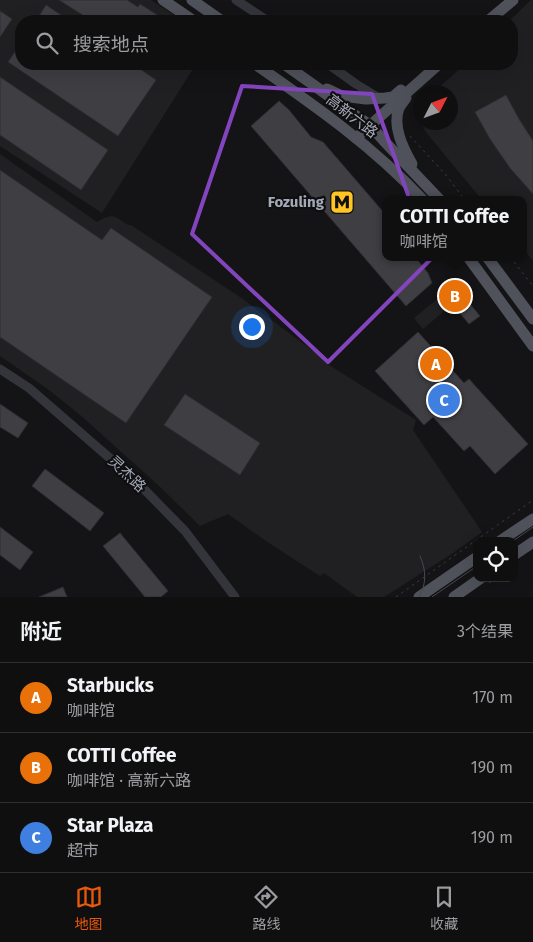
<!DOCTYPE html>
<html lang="zh">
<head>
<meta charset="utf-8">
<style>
  :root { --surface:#0f0f10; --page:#1d1d1e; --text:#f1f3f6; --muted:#9b9c9f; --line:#2f2f30; --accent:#ea580c }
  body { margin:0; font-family:"Fira Sans","Noto Sans SC",sans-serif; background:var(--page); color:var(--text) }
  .controls { position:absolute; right:15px; bottom:15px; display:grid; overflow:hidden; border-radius:10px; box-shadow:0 5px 20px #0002 }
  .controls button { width:45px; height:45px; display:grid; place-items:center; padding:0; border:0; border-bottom:1px solid var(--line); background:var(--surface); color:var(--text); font:25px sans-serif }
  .compass { position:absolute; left:413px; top:85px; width:45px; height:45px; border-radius:50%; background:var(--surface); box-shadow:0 5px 20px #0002; rotate:48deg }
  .you { position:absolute; left:251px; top:326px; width:18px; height:18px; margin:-12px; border:4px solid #fff; border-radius:50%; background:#1a73e8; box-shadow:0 0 0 8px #1a73e833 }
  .badge { display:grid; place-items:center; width:32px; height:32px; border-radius:50%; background:var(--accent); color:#fff; font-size:16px; font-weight:700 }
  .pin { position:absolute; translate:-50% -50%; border:2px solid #fff; box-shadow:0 1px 5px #0006 }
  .popup { position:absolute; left:382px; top:196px; width:145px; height:65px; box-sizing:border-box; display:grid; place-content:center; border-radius:10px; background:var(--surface); filter:drop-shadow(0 1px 4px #0005); font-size:16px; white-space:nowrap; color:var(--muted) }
  .popup b { font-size:19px; color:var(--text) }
  .popup::after { content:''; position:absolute; left:50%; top:100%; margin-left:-10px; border:10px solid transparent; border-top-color:var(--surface) }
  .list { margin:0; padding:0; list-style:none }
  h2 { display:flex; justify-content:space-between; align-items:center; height:65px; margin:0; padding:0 20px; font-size:21px }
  h2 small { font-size:16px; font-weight:400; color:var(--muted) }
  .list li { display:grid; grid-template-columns:32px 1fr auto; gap:15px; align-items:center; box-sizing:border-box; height:70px; padding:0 20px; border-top:1px solid var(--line) }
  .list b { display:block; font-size:19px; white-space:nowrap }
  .list p { margin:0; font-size:16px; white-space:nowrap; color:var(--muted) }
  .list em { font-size:16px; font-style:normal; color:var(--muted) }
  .icon { flex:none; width:28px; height:28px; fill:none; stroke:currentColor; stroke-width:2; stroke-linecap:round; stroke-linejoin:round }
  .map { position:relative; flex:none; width:533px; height:597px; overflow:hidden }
  .search { position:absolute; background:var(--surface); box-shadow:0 5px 20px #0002; left:15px; right:15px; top:15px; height:55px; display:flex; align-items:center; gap:12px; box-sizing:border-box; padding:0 18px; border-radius:20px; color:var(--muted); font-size:19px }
  .sheet { height:275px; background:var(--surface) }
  nav { display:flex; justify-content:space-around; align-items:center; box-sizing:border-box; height:70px; border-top:1px solid var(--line); background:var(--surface); font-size:14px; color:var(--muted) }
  nav a { display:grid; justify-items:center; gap:2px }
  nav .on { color:var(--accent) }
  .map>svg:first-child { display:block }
  .built { fill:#202023 }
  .building { fill:#3e3e43; stroke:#2e2e32 }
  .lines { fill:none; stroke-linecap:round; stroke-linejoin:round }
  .path { stroke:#3a3c42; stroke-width:1; stroke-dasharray:2.5 4; stroke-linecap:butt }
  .minor { stroke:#34353b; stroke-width:9 }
  .major { stroke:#50525b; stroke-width:11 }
  .tram { stroke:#474950; stroke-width:1 }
  .marked { fill:none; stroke:#8345bd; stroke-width:4; stroke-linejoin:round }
  .labels { text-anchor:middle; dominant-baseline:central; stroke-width:4.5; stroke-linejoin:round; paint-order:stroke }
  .street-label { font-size:15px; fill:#a4a9b7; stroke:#0f0f11 }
  .poi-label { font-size:15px; font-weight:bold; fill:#a4a9b7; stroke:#0f0f11; text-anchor:end }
</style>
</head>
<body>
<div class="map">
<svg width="533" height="597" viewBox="0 0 533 597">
  <rect width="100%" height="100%" fill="#141416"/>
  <g class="built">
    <path d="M0 0H151L183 21H21V64H196L102 213 0 146Z"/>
    <path d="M531 0H533V261L524 250V200H482L425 131 422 123 450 122V92H434L465 64H512V21H509Z"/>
    <path d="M0 154 97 222 104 218 111 216 116 217 128 225H131L240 297 323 358V361L416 420 413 430 482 532 453 553 384 597H357L324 573 320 576 289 556 266 541 228 514 200 526 157 484 79 414 49 390 0 356Z"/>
    <path d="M455 285 463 295 423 329 414 318Z"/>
  </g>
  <g class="building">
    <path d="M59 0H127L138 7 140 4 167 21H92Z"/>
    <path d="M46 5 70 21H36Z"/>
    <path d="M0 11 12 19 0 37Z"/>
    <path d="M21 43V64H133L156 80 118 136 8 62Z"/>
    <path d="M0 77 108 150 81 190 0 135Z"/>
    <path d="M506 95 519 119 533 141V194L510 168 490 139 475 112Z"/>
    <path d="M279 101 289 110 311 137 323 142 386 215V257H415L428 273 432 283 406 306 251 126Z"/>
    <path d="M0 170 102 240 111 228 212 297 126 423 0 337Z"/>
    <path d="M470 304 480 316 469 324 459 312Z"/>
    <path d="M418 332 464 383 469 379 528 444 495 474 470 446 464 451 433 417 424 425 375 371Z"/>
    <path d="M185 394 260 443 240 475 164 425Z"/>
    <path d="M0 404 28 423 18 438 0 427Z"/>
    <path d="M45 469 104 513 90 531 32 486Z"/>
    <path d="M0 527 33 552 20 570 0 555Z"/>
    <path d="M120 533 168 591 161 597H145L103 546Z"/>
    <path d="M63 587 67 597H39Z"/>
  </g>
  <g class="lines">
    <g class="path">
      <path d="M410 136 445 174 465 200"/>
      <path d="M510 257 533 286"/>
      <path d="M489 583 496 578"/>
      <path d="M396 597 533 500"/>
    </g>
    <g class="minor">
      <path d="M236 0 268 21"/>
      <path d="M328 64 356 84 379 98"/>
      <path d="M0 369 29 388 135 480 185 531 235 597"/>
    </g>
    <g class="major">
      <path d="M163 0 194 21"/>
      <path d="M192 0 222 21"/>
      <path d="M488 21 513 0"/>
      <path d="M255 64C314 105 374 147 423 200"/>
      <path d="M284 64 315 86 349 111 370 125 384 141 440 200"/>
      <path d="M327 89 342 96 366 99 385 98 393 97 401 90"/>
      <path d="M406 98C404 101 401 104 399 108 392 126 403 148 412 164"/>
      <path d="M356 138 439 64"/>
      <path d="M468 257 533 346"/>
      <path d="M487 257 533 319"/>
      <path d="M500 541 533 519"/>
      <path d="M514 555 533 542"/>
      <path d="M419 597 477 557"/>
      <path d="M454 597 481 578"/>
    </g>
    <g class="tram">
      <path d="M513 541 533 527"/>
      <path d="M419 597C427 584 426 569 420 556"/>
      <path d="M432 597 477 566"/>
    </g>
  </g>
  <path class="marked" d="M242 86 372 94 431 259 328 362 192 234Z"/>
  <defs>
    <g id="metro-square" transform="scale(1.25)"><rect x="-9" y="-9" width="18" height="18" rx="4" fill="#ffc523" stroke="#0f0f11"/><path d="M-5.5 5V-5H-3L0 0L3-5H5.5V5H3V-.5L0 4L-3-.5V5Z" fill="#111"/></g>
  </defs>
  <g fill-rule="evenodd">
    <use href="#metro-square" x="342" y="202"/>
  </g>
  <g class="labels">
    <g class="street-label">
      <text transform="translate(352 116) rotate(38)">高新六路</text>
      <text transform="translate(127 474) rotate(43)">灵杰路</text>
    </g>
    <g class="poi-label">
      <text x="324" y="202">Fozuling</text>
    </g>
  </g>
</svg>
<div class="controls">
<button><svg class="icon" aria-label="locate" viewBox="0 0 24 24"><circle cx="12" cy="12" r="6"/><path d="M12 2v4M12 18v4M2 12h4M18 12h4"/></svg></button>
</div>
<svg class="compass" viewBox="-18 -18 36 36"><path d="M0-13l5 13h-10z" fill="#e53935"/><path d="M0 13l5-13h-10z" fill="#9b9c9f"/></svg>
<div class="you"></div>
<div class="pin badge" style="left:436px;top:364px;background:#e8710a">A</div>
<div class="pin badge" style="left:455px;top:296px;background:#e8710a">B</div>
<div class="popup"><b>COTTI Coffee</b>咖啡馆</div>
<div class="pin badge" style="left:444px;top:400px;background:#3f7fe0">C</div>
<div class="search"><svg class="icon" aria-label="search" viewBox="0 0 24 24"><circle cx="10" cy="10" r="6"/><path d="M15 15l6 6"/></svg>搜索地点</div>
</div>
<section class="sheet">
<h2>附近<small>3个结果</small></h2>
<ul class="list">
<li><span class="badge" style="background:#e8710a">A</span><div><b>Starbucks</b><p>咖啡馆</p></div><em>170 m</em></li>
<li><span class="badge" style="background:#e8710a">B</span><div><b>COTTI Coffee</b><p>咖啡馆 · 高新六路</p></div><em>190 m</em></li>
<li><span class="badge" style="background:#3f7fe0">C</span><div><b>Star Plaza</b><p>超市</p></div><em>190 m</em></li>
</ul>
</section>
<nav>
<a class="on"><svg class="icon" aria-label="map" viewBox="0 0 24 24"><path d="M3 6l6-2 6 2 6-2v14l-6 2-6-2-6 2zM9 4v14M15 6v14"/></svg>地图</a>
<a><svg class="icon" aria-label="directions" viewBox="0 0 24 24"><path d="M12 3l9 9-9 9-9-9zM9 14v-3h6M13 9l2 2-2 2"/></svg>路线</a>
<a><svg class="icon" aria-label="saved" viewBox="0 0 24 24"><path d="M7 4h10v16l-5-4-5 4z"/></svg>收藏</a>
</nav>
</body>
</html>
